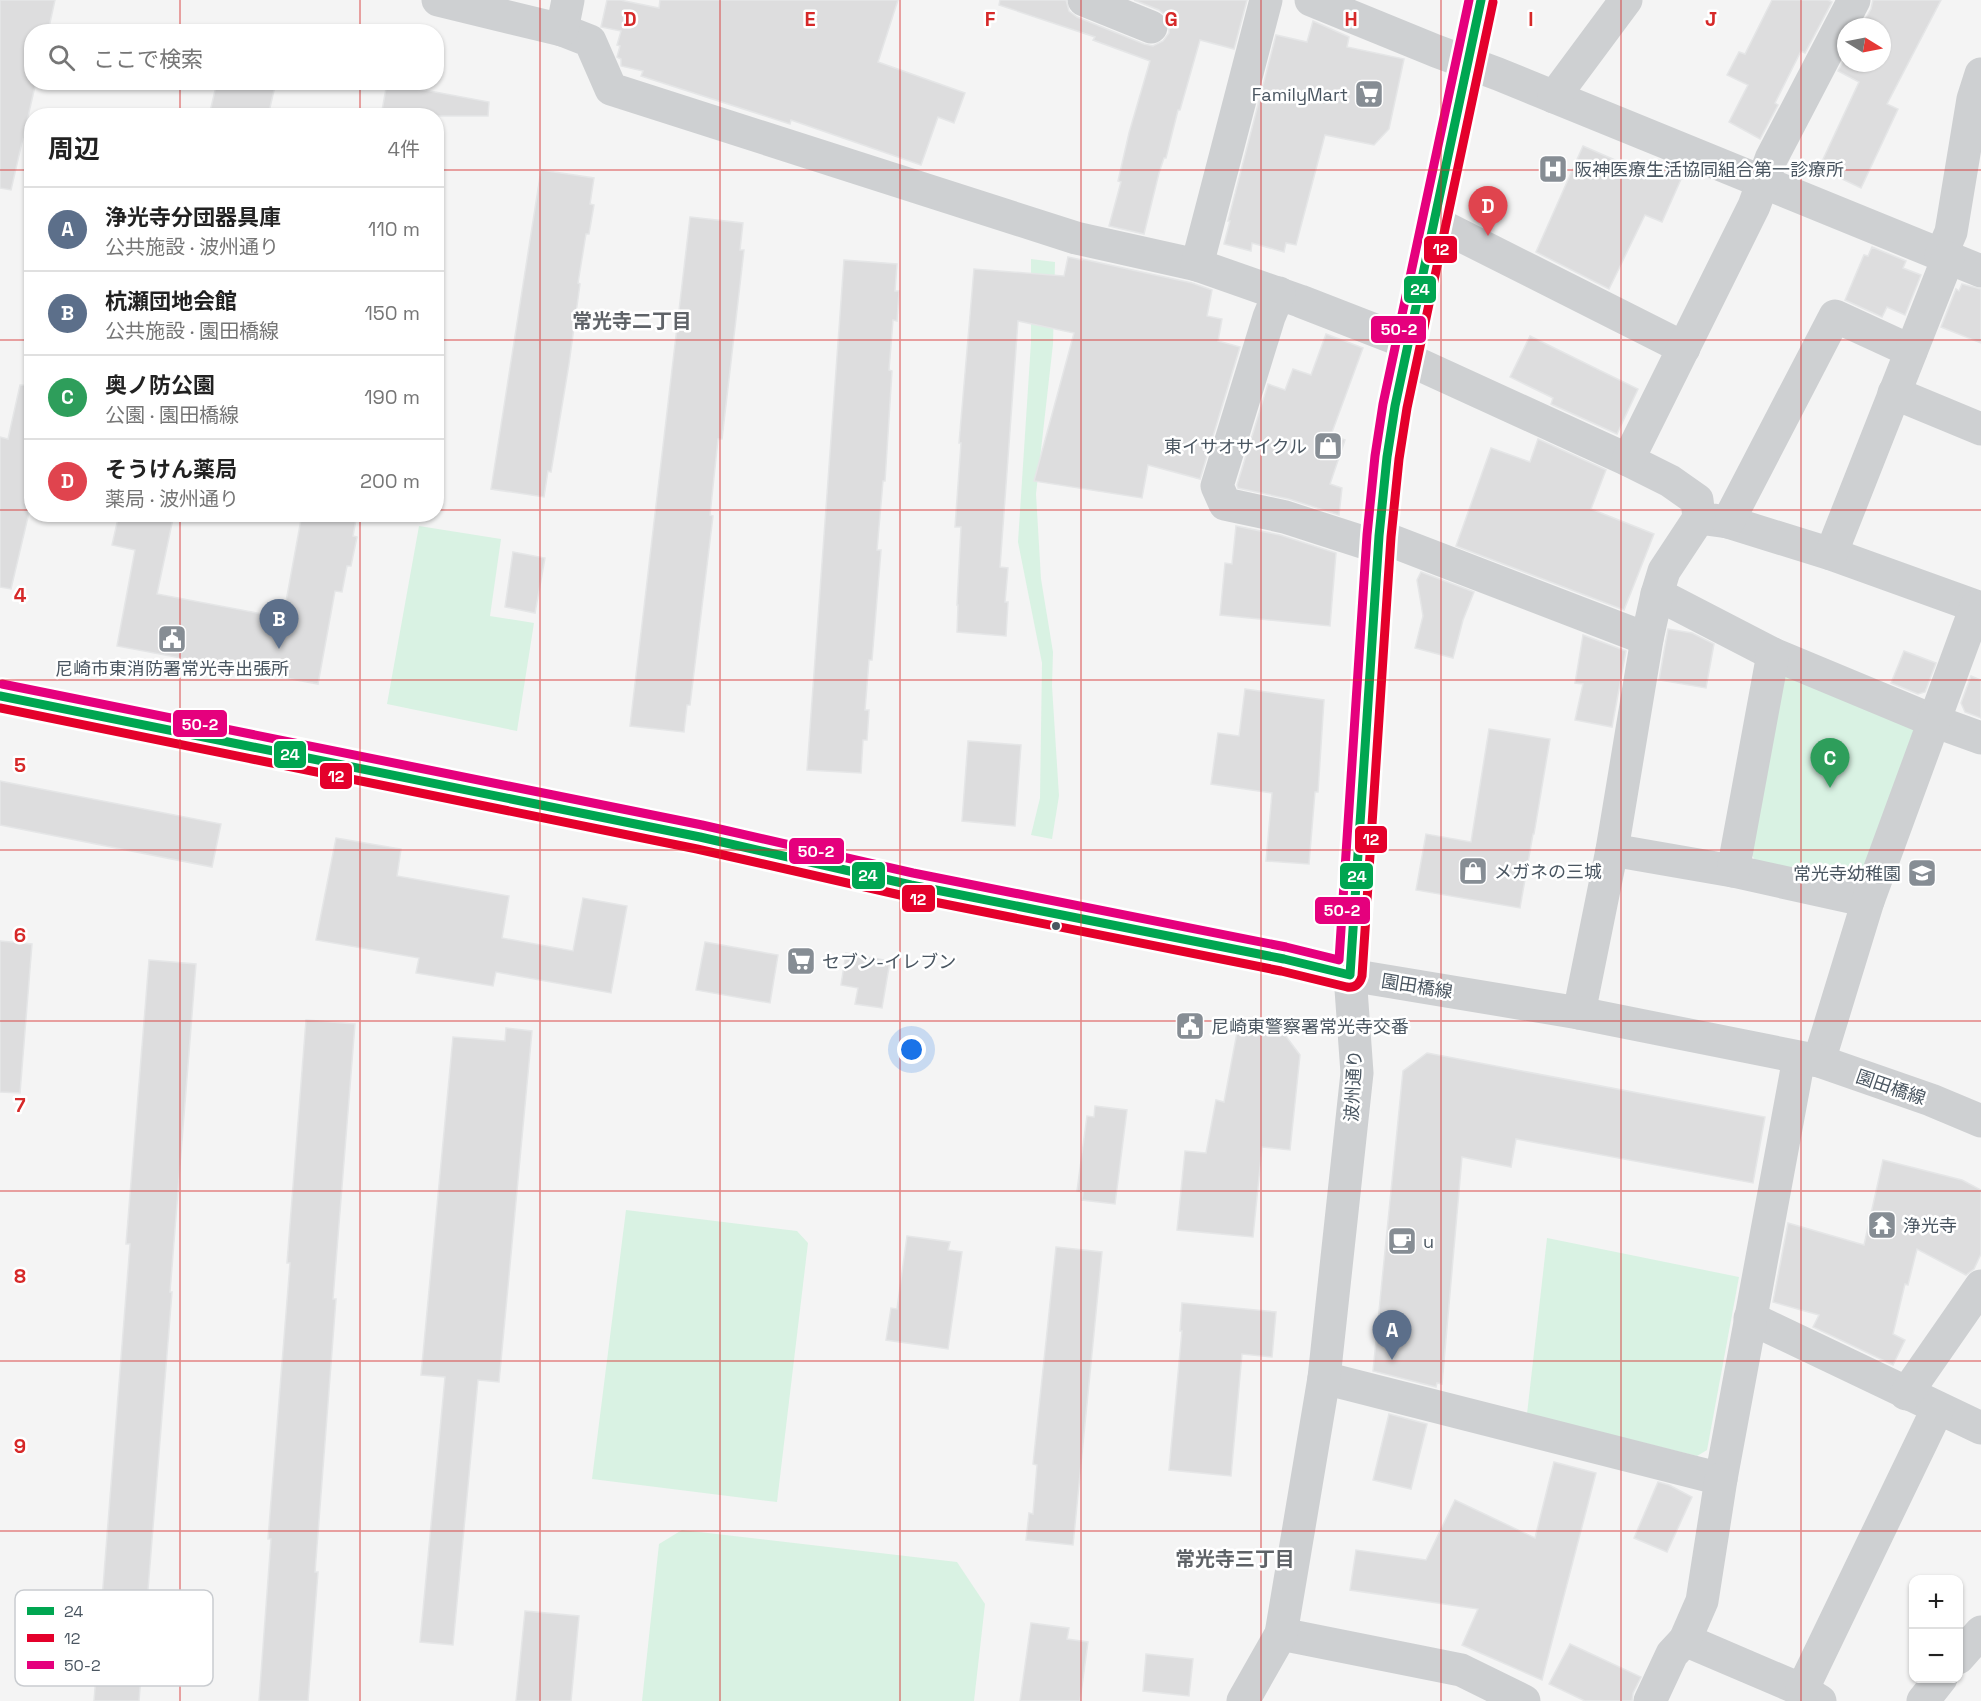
<!DOCTYPE html>
<html lang="ja">
<head>
<meta charset="utf-8">
<style>
  :root { --surface:#fff; --page:#f2f2f2; --text:#222; --muted:#767676; --line:#e0e0e0; --accent:#111827 }
  body { margin:0; font-family:"Space Grotesk","Noto Sans JP",sans-serif; background:var(--page); color:var(--text) }
  .controls { position:absolute; right:18px; bottom:18px; display:grid; overflow:hidden; border-radius:12px; box-shadow:0 2px 4px #0004 }
  .controls button { width:54px; height:54px; display:grid; place-items:center; padding:0; border:0; border-bottom:2px solid var(--line); background:var(--surface); color:var(--text); font:30px sans-serif }
  .compass { position:absolute; left:1837px; top:18px; width:54px; height:54px; border-radius:50%; background:var(--surface); box-shadow:0 2px 4px #0004; rotate:100deg }
  .you { position:absolute; left:912px; top:1050px; width:21px; height:21px; margin:-15px; border:4px solid #fff; border-radius:50%; background:#1a73e8; box-shadow:0 0 0 9px #1a73e833 }
  .badge { display:grid; place-items:center; width:39px; height:39px; border-radius:50%; background:var(--accent); color:#fff; font-size:20px; font-weight:700 }
  .pin { position:absolute; translate:-50% -50px; filter:drop-shadow(0 2px 3px #0008) }
  .pin::after { content:''; position:absolute; top:32px; width:21px; height:18px; background:inherit; clip-path:polygon(0 0,100% 0,50% 100%) }
  .list { margin:0; padding:0; list-style:none }
  h2 { display:flex; justify-content:space-between; align-items:center; height:78px; margin:0; padding:0 24px; font-size:26px }
  h2 small { font-size:20px; font-weight:400; color:var(--muted) }
  .list li { display:grid; grid-template-columns:39px 1fr auto; gap:18px; align-items:center; box-sizing:border-box; height:84px; padding:0 24px; border-top:2px solid var(--line) }
  .list b { display:block; font-size:22px; white-space:nowrap }
  .list p { margin:0; font-size:20px; white-space:nowrap; color:var(--muted) }
  .list em { font-size:20px; font-style:normal; color:var(--muted) }
  .icon { flex:none; width:33px; height:33px; fill:none; stroke:currentColor; stroke-width:2; stroke-linecap:round; stroke-linejoin:round }
  .map { position:relative; flex:none; width:1981px; height:1701px; overflow:hidden }
  .search { position:absolute; background:var(--surface); box-shadow:0 2px 4px #0004; left:24px; top:24px; width:420px; height:66px; display:flex; align-items:center; gap:15px; box-sizing:border-box; padding:0 21px; border-radius:24px; color:var(--muted); font-size:22px }
  .panel { position:absolute; background:var(--surface); box-shadow:0 2px 4px #0004; left:24px; top:108px; width:420px; height:414px; border-radius:24px }
  .map>svg:first-child { display:block }
  .green { fill:#d9f2e3 }
  .building { fill:#ddddde; stroke:#e5e6e7; stroke-width:1.5 }
  .lines { fill:none; stroke-linecap:round; stroke-linejoin:round }
  .minor { stroke:#ced0d2; stroke-width:33 }
  .tertiary { stroke:#ced0d2; stroke-width:33 }
  .bus-1-casing { stroke:#fff; stroke-width:14 }
  .bus-2-casing { stroke:#fff; stroke-width:14 }
  .bus-3-casing { stroke:#fff; stroke-width:14 }
  .bus-1 { stroke:#00a651; stroke-width:9 }
  .bus-2 { stroke:#e4002b; stroke-width:9 }
  .bus-3 { stroke:#e5007d; stroke-width:9 }
  .grid { fill:none; stroke:#d62828; stroke-width:1.5; stroke-opacity:0.55 }
  .bus-dot { fill:#4a5661; stroke:#fff; stroke-width:2 }
  .labels { text-anchor:middle; dominant-baseline:central; stroke-width:5; stroke-linejoin:round; paint-order:stroke }
  .poi-label { font-size:18px; fill:#4a5661; stroke:#fff; text-anchor:start }
  .street-label { font-size:18px; fill:#4a5661; stroke:#fff }
  .neighbourhood-label { font-size:20px; font-weight:bold; fill:#5f6368; stroke:#fff }
  .key { fill:#fff; stroke:#c9ccd0; stroke-width:1.5 }
  .key-label { font-size:16px; fill:#4a5661 }
  .grid-label { font-size:20px; text-anchor:middle; font-weight:bold; fill:#d62828; stroke:#fff; stroke-width:5; stroke-linejoin:round; paint-order:stroke }
  .line-badge { stroke:#fff; stroke-width:2 }
  .badge-label { font-size:16px; text-anchor:middle; font-weight:bold; fill:#fff }
</style>
</head>
<body>
<div class="map">
<svg width="1981" height="1701" viewBox="0 0 1981 1701">
  <rect width="100%" height="100%" fill="#f4f4f4"/>
  <g class="green">
    <path d="M1031 259 1055 262 1053 344 1036 494 1041 579 1053 652 1052 686 1059 796 1052 839 1031 835 1040 798 1042 663 1018 542 1031 342Z"/>
    <path d="M419 526 501 539 490 616 534 623 517 731 387 704Z"/>
    <path d="M1793 673 1922 726 1866 889 1759 867 1749 850 1779 679Z"/>
    <path d="M626 1210 797 1231 808 1243 777 1502 592 1479Z"/>
    <path d="M1547 1238 1739 1277 1707 1450 1697 1456 1527 1414Z"/>
    <path d="M682 1530 957 1562 985 1604 974 1701H642L659 1544Z"/>
  </g>
  <g class="building">
    <path d="M0 0H55L48 32H32V82H36L11 190 0 188Z"/>
    <path d="M607 0H620L659 8 660 0H898L878 62 965 93 954 123 938 117 921 165 791 120 790 124 641 76 643 71 621 66V59L617 57 620 46 617 45 621 31 601 27Z"/>
    <path d="M1000 0H1066L1069 11 1077 17 1144 44 1153 46 1163 41 1169 33V24L1166 16 1159 10 1134 0H1247L1234 49 1200 40 1180 110H1178L1166 158H1164L1159 173 1144 234 1109 226 1121 182 1118 181 1129 133 1150 61 1093 40 1095 37 999 5Z"/>
    <path d="M1772 0H1828L1832 2 1805 53 1801 51 1775 103 1778 105 1760 139 1729 122 1748 85 1727 75 1739 52 1745 54Z"/>
    <path d="M1873 0H1941L1887 104 1898 109 1861 188 1819 168 1859 82 1838 71 1846 56V63H1882V27H1861L1871 9Z"/>
    <path d="M1313 21 1349 37 1347 47 1404 59 1389 129 1374 145 1325 135 1296 245 1286 243 1284 252 1252 243 1251 251 1224 244 1230 221H1228L1276 35 1307 42Z"/>
    <path d="M217 82H276L268 116H209Z"/>
    <path d="M387 83 489 102 488 116H381Z"/>
    <path d="M1583 146 1647 174 1651 164 1682 177 1662 222 1645 215 1609 289 1536 252Z"/>
    <path d="M541 170 594 178 590 204 594 205 589 234H586L578 283 580 284 569 364 551 472 548 471 544 497 491 489Z"/>
    <path d="M690 217 743 223 740 250H744L722 439H718L710 515 713 516 690 705H687L684 732 630 726Z"/>
    <path d="M1872 247 1906 261 1903 268 1921 275 1905 315 1887 307 1882 317 1845 300 1864 255 1868 256Z"/>
    <path d="M1068 257 1082 260V259L1192 283 1212 290 1207 316 1222 319 1218 341 1240 347 1200 479 1148 465 1142 498 1034 481 1074 333 1018 321 1000 567 1008 568 1005 602H1008L1006 636 957 632 958 605H957L961 527H955L961 443H959L974 269 1064 276Z"/>
    <path d="M844 260 897 264 895 291H899L897 321 893 320 889 370 892 371 885 481H883L877 550H881L872 660H869L865 710H869L867 740H863L861 773 807 770Z"/>
    <path d="M1962 284 1981 289V343L1941 327 1956 289 1959 291Z"/>
    <path d="M1326 334 1363 348 1331 435 1345 440 1330 484 1342 488 1339 515 1289 499 1238 488 1237 485 1268 384 1285 390 1293 369 1311 375Z"/>
    <path d="M1530 336 1638 389 1617 434 1551 404 1553 398 1510 377Z"/>
    <path d="M20 385 32 386V500L11 589 0 587V437L8 439Z"/>
    <path d="M1538 439 1606 470 1591 509 1654 534 1624 610 1456 546 1491 448 1530 462Z"/>
    <path d="M119 514H174L157 594 283 618 302 514H357L353 536 357 537 351 566H347L342 592 335 591 318 684 117 646 135 550 112 545Z"/>
    <path d="M1236 526 1280 535 1336 553 1330 626 1220 615 1225 563 1232 564Z"/>
    <path d="M513 552 545 558 535 613 505 607Z"/>
    <path d="M1421 572 1474 592 1463 620 1453 658 1415 648 1423 616 1417 580Z"/>
    <path d="M1668 629 1692 633 1714 644 1706 688 1659 680Z"/>
    <path d="M1583 635 1626 651 1612 727 1575 720 1583 684 1575 683Z"/>
    <path d="M1904 651 1936 663 1925 692 1918 694 1891 683Z"/>
    <path d="M1971 676 1981 680V718L1965 712 1961 703Z"/>
    <path d="M1245 689 1324 700 1318 792H1315L1309 864 1266 861 1272 793 1211 784 1218 733 1239 736Z"/>
    <path d="M1489 729 1550 739 1534 834H1533L1520 908 1416 890 1426 834 1471 842Z"/>
    <path d="M968 741 1021 745 1015 826 962 821Z"/>
    <path d="M0 781 221 824 212 867 0 825Z"/>
    <path d="M336 838 401 849 397 876 509 896 502 938 573 951 583 898 627 906 611 993 496 972 493 986 416 973 419 958 316 940Z"/>
    <path d="M0 941 32 944 20 1093 0 1092Z"/>
    <path d="M705 942 778 955 770 1003 696 990Z"/>
    <path d="M846 953 890 961 882 1008 855 1004 858 988 841 985Z"/>
    <path d="M149 960 196 964 170 1292H172L139 1701H94L130 1244H126Z"/>
    <path d="M306 1020 355 1024 333 1299H336L315 1572H318L308 1701H259L271 1539H268L290 1263H287Z"/>
    <path d="M1238 1027 1285 1035 1300 1055 1290 1150 1262 1147 1253 1237 1177 1230 1185 1151 1206 1153 1216 1100 1224 1102Z"/>
    <path d="M506 1028 532 1031 499 1382 478 1380 453 1645 420 1642 445 1377 421 1375 453 1037 505 1041Z"/>
    <path d="M1427 1053 1765 1117 1753 1183 1516 1139 1511 1167 1462 1157 1442 1384 1437 1383 1436 1387 1373 1371 1403 1071Z"/>
    <path d="M1095 1106 1127 1110 1115 1204 1082 1200 1083 1192 1077 1191 1087 1116 1094 1117Z"/>
    <path d="M1883 1160 1962 1180 1981 1190V1254L1974 1269 1966 1275 1917 1249 1908 1285 1905 1284 1893 1334 1905 1340 1893 1365 1813 1327 1819 1315 1773 1302 1788 1223 1864 1245Z"/>
    <path d="M907 1236 950 1242 948 1250 962 1252 948 1349 886 1340 891 1308 897 1309Z"/>
    <path d="M1056 1247 1102 1252 1073 1545 1026 1540 1029 1513 1033 1514 1037 1465 1033 1464Z"/>
    <path d="M1182 1303 1276 1312 1272 1357 1242 1354 1231 1476 1169 1470 1182 1331H1180Z"/>
    <path d="M1389 1414 1427 1424 1411 1489 1373 1480Z"/>
    <path d="M1554 1462 1596 1473 1542 1680 1462 1645 1478 1609 1350 1590 1356 1550 1426 1560 1455 1500 1535 1538Z"/>
    <path d="M1658 1482 1669 1485 1692 1497 1667 1552 1634 1538Z"/>
    <path d="M525 1611 579 1616 571 1701H516Z"/>
    <path d="M1031 1623 1069 1628 1067 1639 1088 1642 1080 1701H1020Z"/>
    <path d="M1570 1644 1641 1677 1633 1693 1632 1701H1585L1549 1684Z"/>
    <path d="M1146 1654 1193 1659 1189 1696 1143 1691Z"/>
  </g>
  <g class="lines">
    <g class="minor">
      <path d="M438 0 562 30 590 41 611 89 1076 238 1197 265 1300 301 1408 343"/>
      <path d="M1084 0 1151 27"/>
      <path d="M1311 0 1436 51 1498 74 1981 271"/>
      <path d="M562 30 568 0"/>
      <path d="M1554 97 1626 0"/>
      <path d="M1434 222 1684 348"/>
      <path d="M1941 255 1951 232 1973 99 1981 74"/>
      <path d="M1197 265 1266 0"/>
      <path d="M1279 293 1269 317 1217 486 1225 504 1285 517 1378 547"/>
      <path d="M1405 358 1628 460 1670 481 1697 500 1699 518 1728 522 1831 554 1981 608"/>
      <path d="M1894 393 1981 429"/>
      <path d="M1628 460 1754 206 1771 159 1854 0"/>
      <path d="M1728 522 1835 316 1911 351"/>
      <path d="M1379 536 1647 639"/>
      <path d="M1831 554 1948 258"/>
      <path d="M1657 594 1773 654 1934 721 1981 738"/>
      <path d="M1612 850 1733 871 1868 901"/>
      <path d="M1733 871 1773 654"/>
      <path d="M1579 1013 1612 850 1647 639 1657 594 1664 571 1699 518"/>
      <path d="M1819 1061 1868 901 1976 607"/>
      <path d="M1750 1318 1981 1428"/>
      <path d="M1324 1378 1721 1479 1799 1058"/>
      <path d="M1906 1394 1981 1286"/>
      <path d="M1281 1634 1461 1670 1524 1701"/>
      <path d="M1685 1640 1802 1690 1820 1701"/>
      <path d="M1958 1658 1981 1632"/>
      <path d="M1802 1690 1938 1408"/>
      <path d="M1650 1701 1672 1654 1685 1640 1702 1601 1721 1479"/>
      <path d="M1923 1701 1941 1678"/>
    </g>
    <g class="tertiary">
      <path d="M0 696 700 837 911 885 1284 959 1350 975 1579 1013 1819 1061 1931 1100 1981 1121"/>
      <path d="M1243 1701 1281 1634 1324 1378 1357 1073 1350 975 1354 904 1379 536 1387 457 1395 406 1481 0"/>
    </g>
    <g class="bus-1-casing">
      <path id="bus-1" d="M0 696 700 837 911 885 1284 959 1350 975 1379 536 1387 457 1395 406 1481 0"/>
    </g>
    <g class="bus-2-casing">
      <path id="bus-2" d="M0 708 697 849 909 897 1281 971 1347 987C1355 988 1360 984 1362 976L1391 537 1399 459 1407 408 1493 2"/>
    </g>
    <g class="bus-3-casing">
      <path id="bus-3" d="M2 684 702 825 913 873 1286 947 1339 960 1367 535 1375 456 1383 404 1469 0"/>
    </g>
    <use href="#bus-1" class="bus-1"/>
    <use href="#bus-2" class="bus-2"/>
    <use href="#bus-3" class="bus-3"/>
  </g>
  <path class="grid" d="M180 0V32M360 0V32M540 0V1701M720 0V1701M900 0V1701M1081 0V1701M1261 0V1701M1441 0V1701M1621 0V1701M1801 0V1701M180 82V116M360 82V116M0 170H32M436 170H1981M0 340H32M436 340H1981M0 510H32M436 510H1981M180 514V1701M360 514V1701M0 680H1981M0 850H1981M0 1021H1981M0 1191H1981M0 1361H1981M0 1531H1981"/>
  <defs>
    <g id="supermarket-square" transform="scale(1.5)"><rect x="-9" y="-9" width="18" height="18" rx="4" fill="#868d94" stroke="#fff"/><path d="M-6-5.5h2.5l.6 2H6L4.5 2H-2.5L-4.4-4H-6ZM-1.5 3.2a1.3 1.3 0 1 0 .1 0ZM3 3.2a1.3 1.3 0 1 0 .1 0Z" fill="#fff"/></g>
    <g id="hospital-square" transform="scale(1.5)"><rect x="-9" y="-9" width="18" height="18" rx="4" fill="#868d94" stroke="#fff"/><path d="M-5-5h3v3.5h4V-5h3V5h-3V1.5h-4V5h-3Z" fill="#fff"/></g>
    <g id="shop-square" transform="scale(1.5)"><rect x="-9" y="-9" width="18" height="18" rx="4" fill="#868d94" stroke="#fff"/><path d="M-5-2.5h2.3a2.7 3.5 0 0 1 5.4 0H5L5.5 6h-11ZM-1.5-2.5h3a1.5 2.3 0 0 0-3 0Z" fill="#fff"/></g>
    <g id="civic-square" transform="scale(1.5)"><rect x="-9" y="-9" width="18" height="18" rx="4" fill="#868d94" stroke="#fff"/><path d="M-.6-6.5H3V-4.5H.6V-3L4-1V1h2V6H-6V1h2V-1L-.6-3ZM-1.2 2.5V6h2.4V2.5Z" fill="#fff"/></g>
    <g id="school-square" transform="scale(1.5)"><rect x="-9" y="-9" width="18" height="18" rx="4" fill="#868d94" stroke="#fff"/><path d="M0-5L7-2L0 1L-7-2ZM-4 1L0 2.5L4 1V4Q0 6-4 4Z" fill="#fff"/></g>
    <g id="temple-square" transform="scale(1.5)"><rect x="-9" y="-9" width="18" height="18" rx="4" fill="#868d94" stroke="#fff"/><path d="M0-6L5-2H3V0L6.5 2.5H4V6H1.5V3h-3V6H-4V2.5H-6.5L-3 0V-2H-5Z" fill="#fff"/></g>
    <g id="cafe-square" transform="scale(1.5)"><rect x="-9" y="-9" width="18" height="18" rx="4" fill="#868d94" stroke="#fff"/><path d="M-5.5-4.5H6V0H3Q3 3.5 0 3.5H-2.5Q-5.5 3.5-5.5 0ZM3-3.2v2h1.7v-2ZM-6 4.5H4V6H-6Z" fill="#fff"/></g>
  </defs>
  <g fill-rule="evenodd">
    <use href="#supermarket-square" x="1369" y="94"/>
    <use href="#hospital-square" x="1553" y="169"/>
    <use href="#shop-square" x="1328" y="446"/>
    <use href="#civic-square" x="172" y="639"/>
    <use href="#shop-square" x="1473" y="871"/>
    <use href="#school-square" x="1922" y="873"/>
    <use href="#supermarket-square" x="801" y="961"/>
    <use href="#civic-square" x="1190" y="1026"/>
    <use href="#temple-square" x="1882" y="1225"/>
    <use href="#cafe-square" x="1402" y="1241"/>
  </g>
  <circle class="bus-dot" cx="1056" cy="926" r="5"/>
  <g class="labels">
    <g class="poi-label">
      <text x="1348" y="94" text-anchor="end">FamilyMart</text>
      <text x="1574" y="169">阪神医療生活協同組合第一診療所</text>
      <text x="1307" y="446" text-anchor="end">東イサオサイクル</text>
      <text x="172" y="668" text-anchor="middle">尼崎市東消防署常光寺出張所</text>
      <text x="1494" y="871">メガネの三城</text>
      <text x="1901" y="873" text-anchor="end">常光寺幼稚園</text>
      <text x="822" y="961">セブン-イレブン</text>
      <text x="1211" y="1026">尼崎東警察署常光寺交番</text>
      <text x="1903" y="1225">浄光寺</text>
      <text x="1423" y="1241">u</text>
    </g>
    <g class="street-label">
      <text transform="translate(1417 986) rotate(9)">園田橋線</text>
      <text transform="translate(1353 1086) rotate(-87)">波州通り</text>
      <text transform="translate(1891 1087) rotate(19)">園田橋線</text>
    </g>
    <g class="neighbourhood-label">
      <text x="632" y="321">常光寺二丁目</text>
      <text x="1235" y="1559">常光寺三丁目</text>
    </g>
  </g>
  <rect x="15" y="1590" width="198" height="96" rx="9" class="key"/>
  <rect x="27" y="1607" width="27" height="8" fill="#00a651"/>
  <rect x="27" y="1634" width="27" height="8" fill="#e4002b"/>
  <rect x="27" y="1661" width="27" height="8" fill="#e5007d"/>
  <g class="key-label">
    <text x="64" y="1617">24</text>
    <text x="64" y="1644">12</text>
    <text x="64" y="1671">50-2</text>
  </g>
  <g class="grid-label">
    <text x="630" y="26">D</text>
    <text x="810" y="26">E</text>
    <text x="990" y="26">F</text>
    <text x="1171" y="26">G</text>
    <text x="1351" y="26">H</text>
    <text x="1531" y="26">I</text>
    <text x="1711" y="26">J</text>
    <text x="20" y="602">4</text>
    <text x="20" y="772">5</text>
    <text x="20" y="942">6</text>
    <text x="20" y="1112">7</text>
    <text x="20" y="1283">8</text>
    <text x="20" y="1453">9</text>
  </g>
  <g class="line-badge">
    <rect x="1423" y="235" width="35" height="29" rx="6" fill="#e4002b"/>
    <rect x="1403" y="275" width="34" height="29" rx="6" fill="#00a651"/>
    <rect x="1370" y="315" width="57" height="29" rx="6" fill="#e5007d"/>
    <rect x="172" y="709" width="56" height="29" rx="6" fill="#e5007d"/>
    <rect x="273" y="740" width="34" height="29" rx="6" fill="#00a651"/>
    <rect x="319" y="762" width="34" height="28" rx="6" fill="#e4002b"/>
    <rect x="1354" y="825" width="34" height="29" rx="6" fill="#e4002b"/>
    <rect x="788" y="837" width="57" height="28" rx="6" fill="#e5007d"/>
    <rect x="851" y="861" width="35" height="29" rx="6" fill="#00a651"/>
    <rect x="1339" y="862" width="35" height="28" rx="6" fill="#00a651"/>
    <rect x="901" y="884" width="35" height="29" rx="6" fill="#e4002b"/>
    <rect x="1314" y="896" width="57" height="29" rx="6" fill="#e5007d"/>
  </g>
  <g class="badge-label">
    <text x="1441" y="255">12</text>
    <text x="1420" y="295">24</text>
    <text x="1399" y="335">50-2</text>
    <text x="200" y="730">50-2</text>
    <text x="290" y="760">24</text>
    <text x="336" y="782">12</text>
    <text x="1371" y="845">12</text>
    <text x="816" y="857">50-2</text>
    <text x="868" y="881">24</text>
    <text x="1357" y="882">24</text>
    <text x="918" y="905">12</text>
    <text x="1342" y="916">50-2</text>
  </g>
</svg>
<div class="controls">
<button>+</button>
<button>−</button>
</div>
<svg class="compass" viewBox="-18 -18 36 36"><path d="M0-13l5 13h-10z" fill="#e53935"/><path d="M0 13l5-13h-10z" fill="#767676"/></svg>
<div class="you"></div>
<div class="pin badge" style="left:1392px;top:1360px;background:#5c6f8a">A</div>
<div class="pin badge" style="left:279px;top:649px;background:#5c6f8a">B</div>
<div class="pin badge" style="left:1830px;top:788px;background:#2e9e5b">C</div>
<div class="pin badge" style="left:1488px;top:236px;background:#e0444e">D</div>
<div class="search"><svg class="icon" aria-label="search" viewBox="0 0 24 24"><circle cx="10" cy="10" r="6"/><path d="M15 15l6 6"/></svg>ここで検索</div>
<section class="panel">
<h2>周辺<small>4件</small></h2>
<ul class="list">
<li><span class="badge" style="background:#5c6f8a">A</span><div><b>浄光寺分団器具庫</b><p>公共施設 · 波州通り</p></div><em>110 m</em></li>
<li><span class="badge" style="background:#5c6f8a">B</span><div><b>杭瀬団地会館</b><p>公共施設 · 園田橋線</p></div><em>150 m</em></li>
<li><span class="badge" style="background:#2e9e5b">C</span><div><b>奥ノ防公園</b><p>公園 · 園田橋線</p></div><em>190 m</em></li>
<li><span class="badge" style="background:#e0444e">D</span><div><b>そうけん薬局</b><p>薬局 · 波州通り</p></div><em>200 m</em></li>
</ul>
</section>
</div>
</body>
</html>
